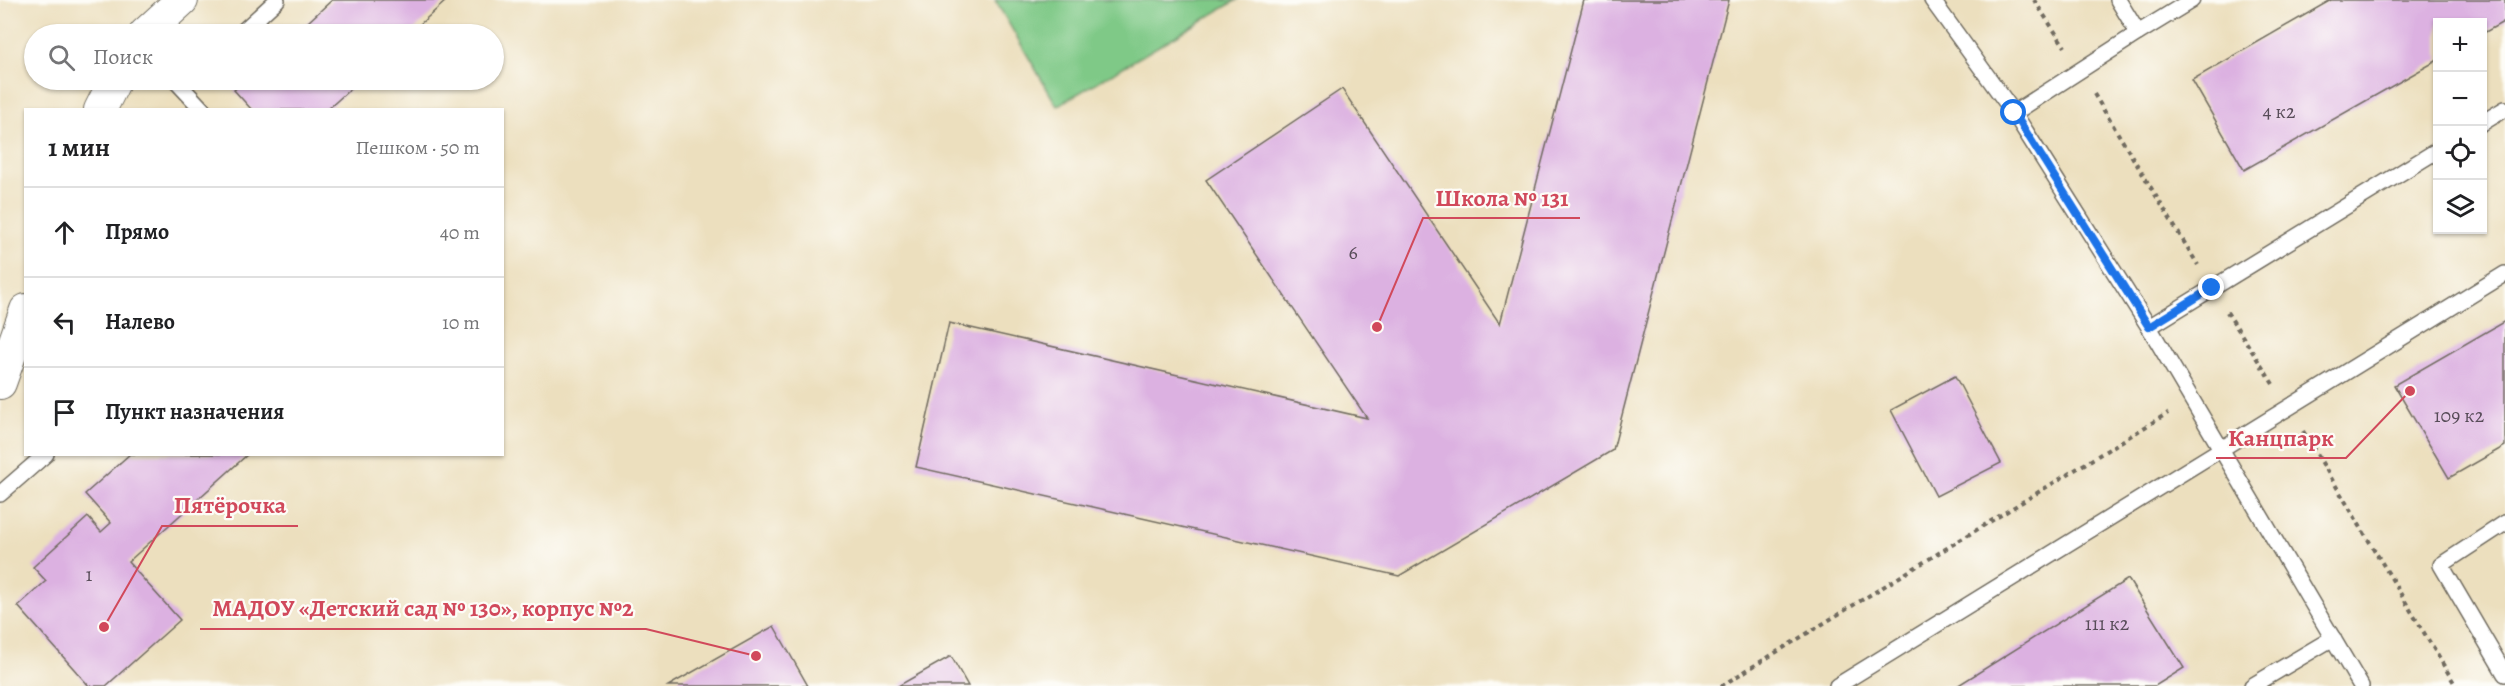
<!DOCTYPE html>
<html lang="ru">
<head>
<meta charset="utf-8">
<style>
  :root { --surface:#fff; --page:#f6f6f6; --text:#202124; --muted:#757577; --line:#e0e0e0 }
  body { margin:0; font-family:Alegreya,serif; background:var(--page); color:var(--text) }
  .controls { position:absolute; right:18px; top:18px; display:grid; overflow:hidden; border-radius:0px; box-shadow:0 2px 4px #0004 }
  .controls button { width:54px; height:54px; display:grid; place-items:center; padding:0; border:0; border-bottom:2px solid var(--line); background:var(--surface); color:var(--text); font:30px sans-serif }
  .stop { position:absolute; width:18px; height:18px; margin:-14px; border:4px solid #1a73e8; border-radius:50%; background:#fff }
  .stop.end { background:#1a73e8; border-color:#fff; box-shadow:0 2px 6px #0008 }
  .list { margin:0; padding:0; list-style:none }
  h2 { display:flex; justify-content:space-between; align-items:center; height:78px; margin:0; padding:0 24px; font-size:26px }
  h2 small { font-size:20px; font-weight:400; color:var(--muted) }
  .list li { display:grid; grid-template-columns:39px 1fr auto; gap:18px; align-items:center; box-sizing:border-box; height:90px; padding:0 24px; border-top:2px solid var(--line) }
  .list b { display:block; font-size:22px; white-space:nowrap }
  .list em { font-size:20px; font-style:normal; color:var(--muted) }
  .icon { flex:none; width:33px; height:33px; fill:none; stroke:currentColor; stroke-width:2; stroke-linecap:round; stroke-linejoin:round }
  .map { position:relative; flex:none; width:2505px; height:686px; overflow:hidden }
  .search { position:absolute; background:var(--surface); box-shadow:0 2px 4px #0004; left:24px; top:24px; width:480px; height:66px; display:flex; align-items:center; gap:15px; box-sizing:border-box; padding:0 21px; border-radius:33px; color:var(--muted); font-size:22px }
  .panel { position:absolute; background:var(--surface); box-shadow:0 2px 4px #0004; left:24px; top:108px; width:480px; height:348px; border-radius:0px }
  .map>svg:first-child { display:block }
  .green { fill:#7fc987; stroke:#557a59; stroke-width:1.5 }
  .building { fill:#dcb1e1 }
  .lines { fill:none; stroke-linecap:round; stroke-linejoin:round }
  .lane-casing { stroke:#6f6a5e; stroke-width:18 }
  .street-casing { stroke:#6f6a5e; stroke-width:34 }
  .path { stroke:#6f6a5e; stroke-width:4; stroke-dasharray:4.5 4.5; stroke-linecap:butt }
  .lane { stroke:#fff; stroke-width:15 }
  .street { stroke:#fff; stroke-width:32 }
  .route { stroke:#1a73e8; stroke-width:8 }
  .labels { text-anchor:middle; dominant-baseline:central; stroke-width:4.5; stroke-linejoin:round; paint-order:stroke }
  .number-label { font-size:20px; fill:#574c58 }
  .leader { fill:none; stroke:#d1495b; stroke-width:2 }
  .callout-dot { fill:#d1495b; stroke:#fdfcf7; stroke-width:2 }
  .callout-label { font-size:24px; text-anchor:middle; font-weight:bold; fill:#d1495b; stroke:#fdfcf7; stroke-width:4.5; stroke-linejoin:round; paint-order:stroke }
</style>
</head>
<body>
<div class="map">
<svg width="2505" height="686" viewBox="0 0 2505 686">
  <rect width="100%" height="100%" fill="#fdfcf7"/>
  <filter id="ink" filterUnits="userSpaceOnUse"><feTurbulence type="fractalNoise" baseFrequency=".0167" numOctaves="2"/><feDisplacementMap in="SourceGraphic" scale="12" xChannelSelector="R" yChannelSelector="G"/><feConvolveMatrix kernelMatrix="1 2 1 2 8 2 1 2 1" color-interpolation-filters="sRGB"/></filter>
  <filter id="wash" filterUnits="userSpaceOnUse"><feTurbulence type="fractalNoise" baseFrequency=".008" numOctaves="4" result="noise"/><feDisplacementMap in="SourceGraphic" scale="24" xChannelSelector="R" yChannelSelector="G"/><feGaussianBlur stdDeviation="1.35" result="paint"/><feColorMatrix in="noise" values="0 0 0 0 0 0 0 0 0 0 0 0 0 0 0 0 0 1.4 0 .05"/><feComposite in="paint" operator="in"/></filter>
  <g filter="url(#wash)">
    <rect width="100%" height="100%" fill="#ecdfbe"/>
    <path class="green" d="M995 0H1237L1057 106Z"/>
    <g id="blocks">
      <g class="building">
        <path d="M332 0H447L409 34H295Z"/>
        <path d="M1584 0H1729L1613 450 1399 576 916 467 949 323 1367 418 1206 180 1342 89 1500 324Z"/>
        <path d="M2331 0H2505V21L2482 34V22H2438V60L2244 170 2192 80Z"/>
        <path d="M246 80H360L327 110H252L234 90Z"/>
        <path d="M2505 321V446L2449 478 2394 385Z"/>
        <path d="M1955 376 2001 463 1936 496 1891 410Z"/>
        <path d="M130 454H248L128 562 180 620 106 686H89L18 606 46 581 33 567 88 517 101 532 111 523 85 494Z"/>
        <path d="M2128 579 2184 668 2155 686H1957Z"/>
        <path d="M774 626 808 686H668Z"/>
        <path d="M951 656 968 686H898Z"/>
      </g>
    </g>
  </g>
  <g filter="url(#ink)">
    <use href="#blocks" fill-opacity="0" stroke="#6f6a5e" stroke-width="1.5"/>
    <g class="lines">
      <g class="lane-casing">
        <g id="lane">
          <path d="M1932 0 2014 113 2149 327 2438 150"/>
          <path d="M2138 33 2192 0"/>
          <path d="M240 34 277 0"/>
          <path d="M175 80 203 110"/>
          <path d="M2014 113 2138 33 2118 0"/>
          <path d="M2482 123 2505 109"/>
          <path d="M2149 327 2361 686"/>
          <path d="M0 494 46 454"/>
          <path d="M2505 523 2441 565 2505 674"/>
          <path d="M1837 686 2505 274"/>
          <path d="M2252 686 2333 638"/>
        </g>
      </g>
      <g class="street-casing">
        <g id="street">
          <path d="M145 34 182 0"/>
          <path d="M100 110 115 80"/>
          <path d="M0 383 26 310"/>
        </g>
      </g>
      <g class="path">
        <path d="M2034 0 2065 47"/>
        <path d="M2094 94 2198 265"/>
        <path d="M2227 312 2273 384"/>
        <path d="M2303 431 2456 686"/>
        <path d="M1721 686 2168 413"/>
      </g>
      <use href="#lane" class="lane"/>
      <use href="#street" class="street"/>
    </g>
  </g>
  <g class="lines" filter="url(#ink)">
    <path class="route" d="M2014 113 2149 327 2212 288"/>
  </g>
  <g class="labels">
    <g class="number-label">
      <text x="2279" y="111">4 к2</text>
      <text x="1353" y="252">6</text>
      <text x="2459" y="415">109 к2</text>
      <text x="89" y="574">1</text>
      <text x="2107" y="623">111 к2</text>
    </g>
  </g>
  <path class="leader" d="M1377 327L1423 218H1580M2410 391L2346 458H2216M104 627L162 526H298M756 656L646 629H200"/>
  <g class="callout-dot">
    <circle cx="1377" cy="327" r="6"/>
    <circle cx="2410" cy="391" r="6"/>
    <circle cx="104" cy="627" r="6"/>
    <circle cx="756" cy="656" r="6"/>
  </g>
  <g class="callout-label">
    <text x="1502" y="206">Школа № 131</text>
    <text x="2281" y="446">Канцпарк</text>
    <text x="230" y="513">Пятёрочка</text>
    <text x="423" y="616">МАДОУ «Детский сад № 130», корпус №2</text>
  </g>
</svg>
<div class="controls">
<button>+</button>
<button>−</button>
<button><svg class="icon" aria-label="locate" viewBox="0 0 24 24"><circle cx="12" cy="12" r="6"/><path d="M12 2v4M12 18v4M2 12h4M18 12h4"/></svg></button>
<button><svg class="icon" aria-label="layers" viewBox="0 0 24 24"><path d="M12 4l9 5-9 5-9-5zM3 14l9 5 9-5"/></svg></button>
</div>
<div class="stop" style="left:2014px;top:113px"></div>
<div class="stop end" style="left:2212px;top:288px"></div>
<div class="search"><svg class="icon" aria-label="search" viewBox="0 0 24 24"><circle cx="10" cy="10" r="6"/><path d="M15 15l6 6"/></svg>Поиск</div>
<section class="panel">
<h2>1 мин<small>Пешком · 50 m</small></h2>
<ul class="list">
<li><svg class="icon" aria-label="ahead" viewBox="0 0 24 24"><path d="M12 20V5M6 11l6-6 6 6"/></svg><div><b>Прямо</b></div><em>40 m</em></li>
<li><svg class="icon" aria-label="left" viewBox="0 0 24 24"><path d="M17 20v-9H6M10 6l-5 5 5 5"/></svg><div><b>Налево</b></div><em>10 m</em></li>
<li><svg class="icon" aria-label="arrive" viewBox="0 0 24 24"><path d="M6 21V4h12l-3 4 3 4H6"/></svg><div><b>Пункт назначения</b></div></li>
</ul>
</section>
</div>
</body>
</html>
